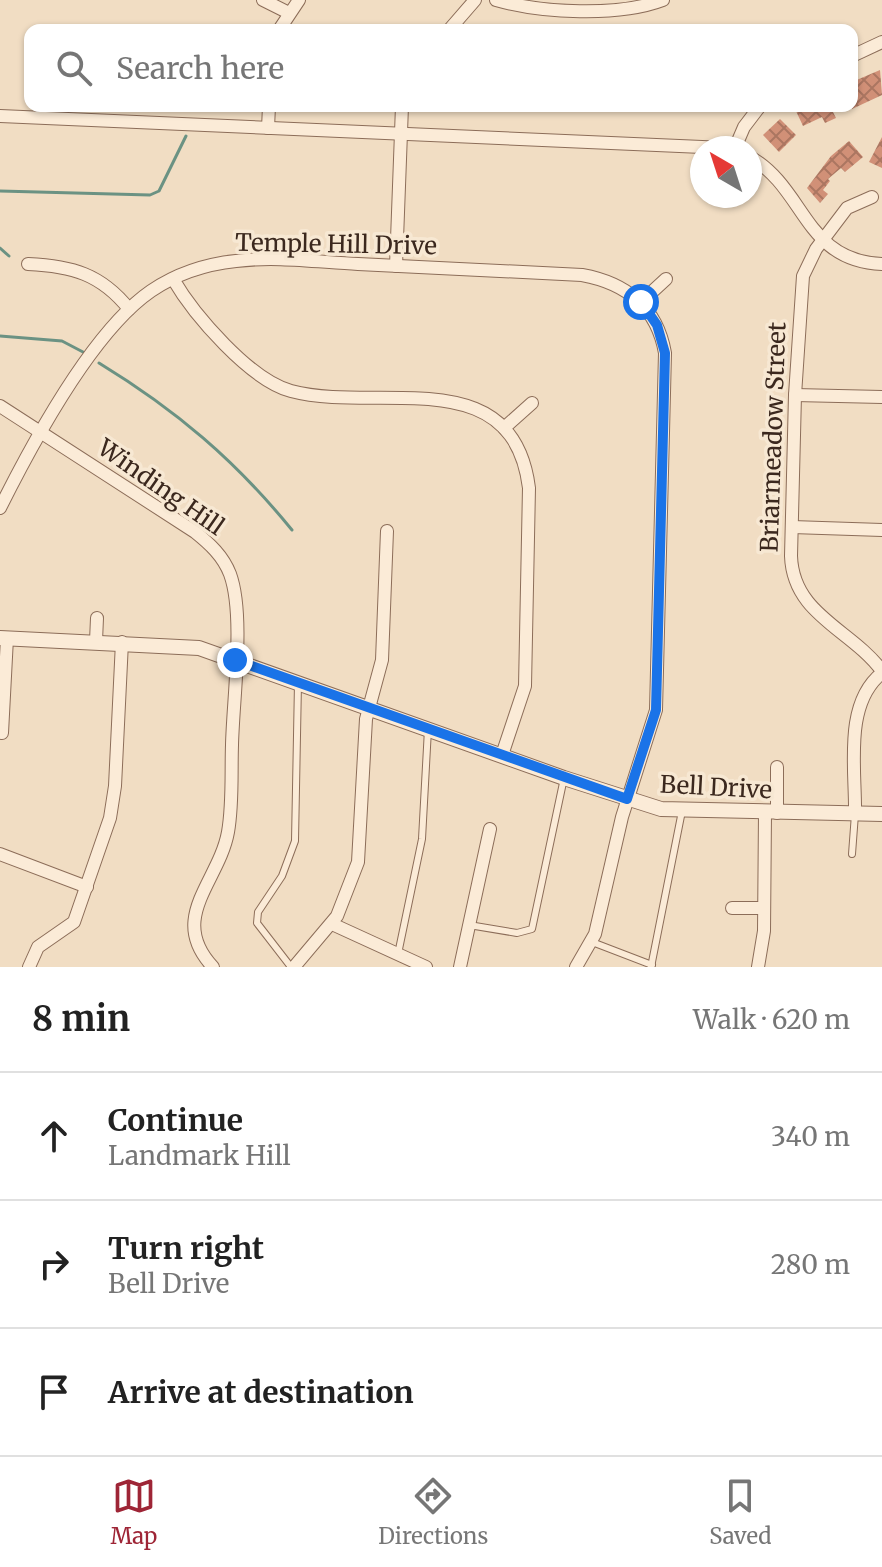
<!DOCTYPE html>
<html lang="en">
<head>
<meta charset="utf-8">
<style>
  :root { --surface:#fff; --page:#f2f2f2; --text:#222; --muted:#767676; --line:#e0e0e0; --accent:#9e2536 }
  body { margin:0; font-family:Merriweather,serif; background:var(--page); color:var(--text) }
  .compass { position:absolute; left:690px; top:136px; width:72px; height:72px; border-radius:50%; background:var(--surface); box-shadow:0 2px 6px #0004; rotate:321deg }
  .stop { position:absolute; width:24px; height:24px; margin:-18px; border:6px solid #1a73e8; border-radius:50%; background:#fff }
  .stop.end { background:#1a73e8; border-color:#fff; box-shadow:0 2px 8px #0008 }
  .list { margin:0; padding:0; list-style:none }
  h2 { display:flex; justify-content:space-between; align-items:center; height:104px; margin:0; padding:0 32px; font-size:34px }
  h2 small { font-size:26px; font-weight:400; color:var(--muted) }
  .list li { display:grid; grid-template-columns:52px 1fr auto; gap:24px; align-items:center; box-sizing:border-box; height:128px; padding:0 32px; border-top:2px solid var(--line) }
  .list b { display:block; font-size:30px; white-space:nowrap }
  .list p { margin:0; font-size:26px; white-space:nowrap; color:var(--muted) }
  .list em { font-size:26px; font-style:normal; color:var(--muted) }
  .icon { flex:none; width:44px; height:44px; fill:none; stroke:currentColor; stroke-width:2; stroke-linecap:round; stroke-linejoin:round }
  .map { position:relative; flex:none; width:882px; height:967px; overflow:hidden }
  .search { position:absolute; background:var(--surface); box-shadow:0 2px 6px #0004; left:24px; right:24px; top:24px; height:88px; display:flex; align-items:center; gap:20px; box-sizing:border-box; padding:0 28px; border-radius:16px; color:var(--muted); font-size:30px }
  .sheet { height:488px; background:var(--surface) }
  nav { display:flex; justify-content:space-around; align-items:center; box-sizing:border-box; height:112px; border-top:2px solid var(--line); background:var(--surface); font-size:22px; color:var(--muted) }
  nav a { display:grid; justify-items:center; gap:4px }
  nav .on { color:var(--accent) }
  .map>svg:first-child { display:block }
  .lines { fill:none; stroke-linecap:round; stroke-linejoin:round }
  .stream { stroke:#6b9283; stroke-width:3 }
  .building { fill:url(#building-cross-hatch) }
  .service-casing { stroke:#8c6d59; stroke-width:8 }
  .minor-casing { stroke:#8c6d59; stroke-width:14 }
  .tertiary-casing { stroke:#8c6d59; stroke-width:16 }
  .service { stroke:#fbebd7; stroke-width:6 }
  .minor { stroke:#fbebd7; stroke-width:12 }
  .tertiary { stroke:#fbebd7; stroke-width:14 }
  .route { stroke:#1a73e8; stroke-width:10 }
  .labels { text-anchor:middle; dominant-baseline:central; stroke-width:7; stroke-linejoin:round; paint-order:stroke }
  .street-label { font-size:24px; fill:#3b281e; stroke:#f7e8d3 }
</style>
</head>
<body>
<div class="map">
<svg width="882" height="967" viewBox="0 0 882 967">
  <defs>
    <pattern id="building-cross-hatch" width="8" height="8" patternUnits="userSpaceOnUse" patternTransform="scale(2)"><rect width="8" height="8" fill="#d19077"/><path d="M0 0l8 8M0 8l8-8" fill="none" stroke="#ab7661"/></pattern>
  </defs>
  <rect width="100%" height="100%" fill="#f1ddc3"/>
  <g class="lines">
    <g class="stream">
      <path d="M0 191 150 195 159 191 186 136"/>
      <path d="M0 248 9 256"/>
      <path d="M0 336 62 341 83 352"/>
      <path d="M99 363C176 410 235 460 292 530"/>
    </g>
  </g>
  <g class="building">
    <path d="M880 70 882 95 852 109V82Z"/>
    <path d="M807 106H830L836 118 825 123 822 117 803 126 796 111Z"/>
    <path d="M780 119 796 135 779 152 763 135Z"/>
    <path d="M882 137V168L869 162Z"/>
    <path d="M849 141 863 157 845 172 841 168 828 179 830 181 823 190 828 194 820 203 807 188 831 156Z"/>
  </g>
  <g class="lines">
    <g class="service-casing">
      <g id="service">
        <path d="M852 854 855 814"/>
        <path d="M469 925 517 933 532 929 564 778"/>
        <path d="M592 942 652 965"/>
        <path d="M398 954 422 839 428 729"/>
        <path d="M291 967 257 923 258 912 282 876 295 841 298 683"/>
        <path d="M651 967 682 811"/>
      </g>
    </g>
    <g class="minor-casing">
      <g id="minor">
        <path d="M263 0 289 13"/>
        <path d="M496 0C542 13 618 17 663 0"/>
        <path d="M279 30 299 0"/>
        <path d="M449 30 475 0"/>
        <path d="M852 56 882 42"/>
        <path d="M0 116 725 148"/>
        <path d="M268 128 269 106"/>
        <path d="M735 148 744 127 760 106"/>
        <path d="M750 157C806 189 804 261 882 264"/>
        <path d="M872 197 847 208 816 249 803 276 795 395 791 556C793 615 851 629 882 671"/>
        <path d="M28 264C72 266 101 274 129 309"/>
        <path d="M396 266 402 106"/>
        <path d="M173 279C194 315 250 380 291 391 377 414 513 359 529 488L525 686 502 755"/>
        <path d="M641 302 666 279"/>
        <path d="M795 395 882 397"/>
        <path d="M0 406 195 532C210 544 223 556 230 574 245 615 233 699 232 745 231 774 233 804 228 832 219 882 167 918 213 967"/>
        <path d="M504 428 532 403"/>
        <path d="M0 508C32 444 93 331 151 291 176 274 207 264 236 261 276 256 318 262 358 264 432 267 507 271 582 275 626 283 657 307 665 353L656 710 622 817 595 934 576 967"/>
        <path d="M792 527 882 530"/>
        <path d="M96 641 97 618"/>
        <path d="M2 733 7 638"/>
        <path d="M777 767V813"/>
        <path d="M855 814C856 770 843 704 882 673"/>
        <path d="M0 854 87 887"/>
        <path d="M732 908H764"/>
        <path d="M332 924 426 967"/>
        <path d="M29 967 38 947 74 922 110 818 115 786 122 642"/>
        <path d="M294 967 337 916 358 862 366 719 382 660 387 531"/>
        <path d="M460 967 490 829"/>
        <path d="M758 967 764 931 765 813"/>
      </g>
    </g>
    <g class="tertiary-casing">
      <path id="tertiary" d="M0 638 199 648 564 778 661 809 882 814"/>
    </g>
    <use href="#service" class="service"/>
    <use href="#minor" class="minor"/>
    <use href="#tertiary" class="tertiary"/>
  </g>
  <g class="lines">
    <path class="route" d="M235 660 627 799 656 710 665 353 657 325 641 302"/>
  </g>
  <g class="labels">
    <g class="street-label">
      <text transform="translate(336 244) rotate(1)">Temple Hill Drive</text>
      <text transform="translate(773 437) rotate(-88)">Briarmeadow Street</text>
      <text transform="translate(161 487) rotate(35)">Winding Hill</text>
      <text transform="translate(716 787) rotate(3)">Bell Drive</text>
    </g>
  </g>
</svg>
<svg class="compass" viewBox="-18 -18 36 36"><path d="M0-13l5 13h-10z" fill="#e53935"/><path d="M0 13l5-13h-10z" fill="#767676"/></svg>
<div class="stop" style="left:641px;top:302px"></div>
<div class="stop end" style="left:235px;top:660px"></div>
<div class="search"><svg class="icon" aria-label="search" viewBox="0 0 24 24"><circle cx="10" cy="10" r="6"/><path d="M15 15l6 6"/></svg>Search here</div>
</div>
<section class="sheet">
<h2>8 min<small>Walk · 620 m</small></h2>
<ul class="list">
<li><svg class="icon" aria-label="ahead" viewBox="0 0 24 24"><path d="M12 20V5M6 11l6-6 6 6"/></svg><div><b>Continue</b><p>Landmark Hill</p></div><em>340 m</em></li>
<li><svg class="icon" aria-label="right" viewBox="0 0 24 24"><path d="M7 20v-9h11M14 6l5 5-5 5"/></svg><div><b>Turn right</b><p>Bell Drive</p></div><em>280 m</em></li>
<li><svg class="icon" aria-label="arrive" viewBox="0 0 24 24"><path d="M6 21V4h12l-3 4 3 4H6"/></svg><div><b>Arrive at destination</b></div></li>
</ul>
</section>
<nav>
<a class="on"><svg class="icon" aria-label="map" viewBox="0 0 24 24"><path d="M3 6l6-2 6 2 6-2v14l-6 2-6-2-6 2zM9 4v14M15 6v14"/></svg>Map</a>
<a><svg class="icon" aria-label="directions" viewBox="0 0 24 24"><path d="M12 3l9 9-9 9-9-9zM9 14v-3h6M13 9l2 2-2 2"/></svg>Directions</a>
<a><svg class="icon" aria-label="saved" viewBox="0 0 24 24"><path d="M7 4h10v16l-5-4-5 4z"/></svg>Saved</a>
</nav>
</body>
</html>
